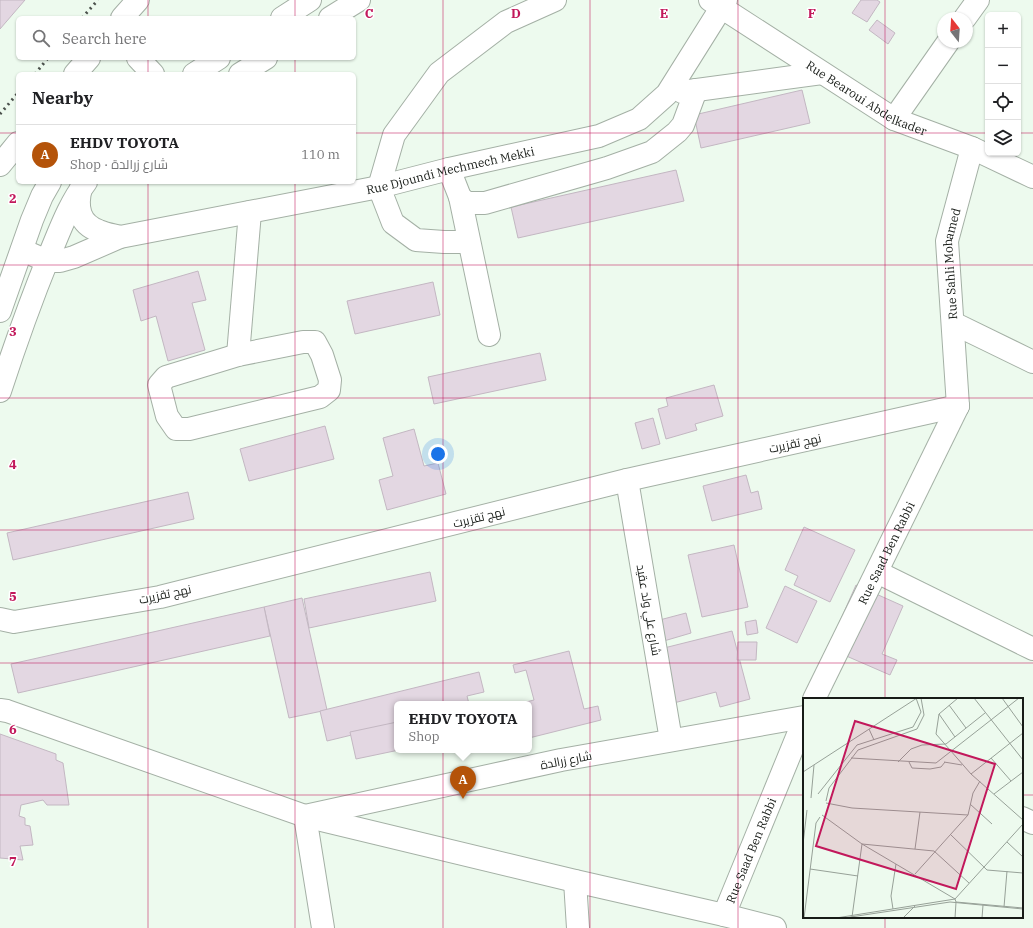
<!DOCTYPE html>
<html lang="en">
<head>
<meta charset="utf-8">
<style>
  :root { --surface:#fff; --page:#f6f6f6; --text:#202124; --muted:#757577; --line:#e0e0e0; --accent:#b45309 }
  body { margin:0; font-family:"IBM Plex Serif",Cairo,serif; background:var(--page); color:var(--text) }
  .controls { position:absolute; right:12px; top:12px; display:grid; overflow:hidden; border-radius:6px; box-shadow:0 1px 3px #0004 }
  .controls button { width:36px; height:36px; display:grid; place-items:center; padding:0; border:0; border-bottom:1px solid var(--line); background:var(--surface); color:var(--text); font:20px sans-serif }
  .compass { position:absolute; left:937px; top:12px; width:36px; height:36px; border-radius:50%; background:var(--surface); box-shadow:0 1px 3px #0004; rotate:343deg }
  .you { position:absolute; left:438px; top:454px; width:14px; height:14px; margin:-10px; border:3px solid #fff; border-radius:50%; background:#1a73e8; box-shadow:0 0 0 6px #1a73e833 }
  .badge { display:grid; place-items:center; width:26px; height:26px; border-radius:50%; background:var(--accent); color:#fff; font-size:13px; font-weight:700 }
  .pin { position:absolute; translate:-50% -33px; filter:drop-shadow(0 1px 2px #0008) }
  .pin::after { content:''; position:absolute; top:21px; width:14px; height:12px; background:inherit; clip-path:polygon(0 0,100% 0,50% 100%) }
  .popup { position:absolute; left:394px; top:701px; width:138px; height:52px; box-sizing:border-box; display:grid; place-content:center; border-radius:6px; background:var(--surface); filter:drop-shadow(0 1px 3px #0005); font-size:13px; white-space:nowrap; color:var(--muted) }
  .popup b { font-size:15px; color:var(--text) }
  .popup::after { content:''; position:absolute; left:50%; top:100%; margin-left:-8px; border:8px solid transparent; border-top-color:var(--surface) }
  .list { margin:0; padding:0; list-style:none }
  h2 { display:flex; justify-content:space-between; align-items:center; height:52px; margin:0; padding:0 16px; font-size:17px }
  h2 small { font-size:13px; font-weight:400; color:var(--muted) }
  .list li { display:grid; grid-template-columns:26px 1fr auto; gap:12px; align-items:center; box-sizing:border-box; height:60px; padding:0 16px; border-top:1px solid var(--line) }
  .list b { display:block; font-size:15px; white-space:nowrap }
  .list p { margin:0; font-size:13px; white-space:nowrap; color:var(--muted) }
  .list em { font-size:13px; font-style:normal; color:var(--muted) }
  .icon { flex:none; width:22px; height:22px; fill:none; stroke:currentColor; stroke-width:2; stroke-linecap:round; stroke-linejoin:round }
  .map { position:relative; flex:none; width:1033px; height:928px; overflow:hidden }
  .search { position:absolute; background:var(--surface); box-shadow:0 1px 3px #0004; left:16px; top:16px; width:340px; height:44px; display:flex; align-items:center; gap:10px; box-sizing:border-box; padding:0 14px; border-radius:6px; color:var(--muted); font-size:15px }
  .panel { position:absolute; background:var(--surface); box-shadow:0 1px 3px #0004; left:16px; top:72px; width:340px; height:112px; border-radius:6px }
  .map>svg:first-child { display:block }
  .building { fill:#e3d7e2; stroke:#c3b7c2 }
  .lines { fill:none; stroke-linecap:round; stroke-linejoin:round }
  .minor-casing { stroke:#a4b0a5; stroke-width:24 }
  .major-casing { stroke:#a4b0a5; stroke-width:24 }
  .minor { stroke:#fff; stroke-width:22 }
  .major { stroke:#fff; stroke-width:22 }
  .rail { stroke:#4a504b; stroke-width:3; stroke-dasharray:2 4; stroke-linecap:butt }
  .grid { fill:none; stroke:#c2185b; stroke-width:1; stroke-opacity:0.55 }
  .labels { text-anchor:middle; dominant-baseline:central; stroke-width:3; stroke-linejoin:round; paint-order:stroke }
  .street-label { font-size:12px; fill:#171b17; stroke:#fff }
  .inset-road { fill:none; stroke:#97a198; stroke-width:1 }
  .view { fill:#c2185b; fill-opacity:0.15; stroke:#c2185b; stroke-width:2 }
  .inset-edge { fill:none; stroke:#171b17; stroke-width:2 }
  .grid-label { font-size:13px; text-anchor:middle; font-weight:bold; fill:#c2185b; stroke:#fff; stroke-width:3; stroke-linejoin:round; paint-order:stroke }
</style>
</head>
<body>
<div class="map">
<svg width="1033" height="928" viewBox="0 0 1033 928">
  <rect width="100%" height="100%" fill="#edfaee"/>
  <g class="building">
    <path d="M0 0H25L0 29Z"/>
    <path d="M861 0H877L880 2 867 22 852 13Z"/>
    <path d="M877 20 895 33 888 44 869 30Z"/>
    <path d="M802 90 810 123 701 148 694 115Z"/>
    <path d="M676 170 684 201 518 238 511 207Z"/>
    <path d="M198 271 206 300 192 303 205 350 168 361 156 316 141 321 133 290Z"/>
    <path d="M433 282 440 315 355 334 347 301Z"/>
    <path d="M540 353 546 380 434 404 428 377Z"/>
    <path d="M714 385 723 416 695 424 697 430 666 439 658 409 668 406 666 398Z"/>
    <path d="M653 418 660 444 642 449 635 423Z"/>
    <path d="M325 426 334 459 249 481 240 449Z"/>
    <path d="M414 429 424 466 438 463 446 494 387 510 379 480 393 476 383 438Z"/>
    <path d="M746 475 751 493 758 491 762 509 712 521 703 486Z"/>
    <path d="M188 492 194 519 13 560 7 533Z"/>
    <path d="M804 527 855 550 830 602 794 585 798 576 785 570Z"/>
    <path d="M734 545 748 607 702 617 688 555Z"/>
    <path d="M430 572 436 601 309 628 304 599Z"/>
    <path d="M856 585 903 606 882 654 897 660 890 675 828 648Z"/>
    <path d="M785 586 817 601 797 643 766 628Z"/>
    <path d="M302 598 327 710 289 718 264 607Z"/>
    <path d="M264 607 270 636 18 693 11 664Z"/>
    <path d="M686 613 691 633 657 643 652 622Z"/>
    <path d="M756 620 758 633 747 635 745 622Z"/>
    <path d="M732 631 750 699 720 707 716 692 666 705 652 651Z"/>
    <path d="M738 642H757L756 660H737Z"/>
    <path d="M569 651 584 709 598 706 601 720 529 738V704H518L534 700 526 670 515 673 513 665Z"/>
    <path d="M479 672 484 692 467 696 469 704H397V724L327 741 320 711Z"/>
    <path d="M397 722V750H399L356 759 350 732Z"/>
    <path d="M0 734 56 754V760L63 763 69 805H47L43 800 21 805 19 816 25 818V825L30 826 33 845 20 846 23 860 0 858Z"/>
  </g>
  <g class="lines">
    <g class="minor-casing">
      <g id="minor">
        <path id="s1" d="M710 0 894 119 972 148 1033 177"/>
        <path d="M965 18 978 0"/>
        <path d="M682 92 822 73"/>
        <path d="M894 119 948 42"/>
        <path d="M449 169 460 197 467 203H485L607 168 652 152 677 132 683 125 696 90"/>
        <path d="M81 188C76 207 79 224 99 231 106 234 113 235 120 237"/>
        <path d="M460 197 489 335"/>
        <path d="M469 242H444L416 240 393 223 379 187 394 135 439 73 506 22 555 0"/>
        <path id="s2" d="M22 250 47 261H60L74 257 120 237 379 187 449 169 599 136 639 119 667 94 726 0"/>
        <path d="M953 323 1033 362"/>
        <path d="M303 342H315L322 355 330 380 329 390 320 397 189 429H176L167 416 159 385 166 377 238 355Z"/>
        <path d="M238 355 250 212"/>
        <path id="s3" d="M958 406 947 241 972 148"/>
        <path d="M627 480 671 740"/>
        <path d="M877 572 1033 649"/>
        <path d="M0 619 14 622 160 597 627 480 958 406"/>
        <path id="s4" d="M814 699 958 406"/>
        <path d="M1022 818 1033 823"/>
        <path d="M575 881 578 928"/>
        <path id="s5" d="M724 915 804 720"/>
        <path d="M323 928 305 816 561 760 804 717"/>
      </g>
    </g>
    <g class="major-casing">
      <g id="major">
        <path d="M122 18 138 0"/>
        <path d="M282 18 310 0"/>
        <path d="M330 18 359 0"/>
        <path d="M138 58 153 74"/>
        <path d="M75 74 89 58"/>
        <path d="M194 74 219 58"/>
        <path d="M240 74 266 58"/>
        <path d="M0 165 18 143"/>
        <path d="M0 311 32 220 42 196 50 182"/>
        <path d="M0 391C15 345 31 300 49 256 60 230 69 204 86 182"/>
        <path d="M0 710 7 711 305 816 575 881 724 915 775 928"/>
      </g>
    </g>
    <use href="#minor" class="minor"/>
    <use href="#major" class="major"/>
    <g class="rail">
      <path d="M82 18 98 0"/>
      <path d="M35 74 48 58"/>
      <path d="M0 114 18 93"/>
    </g>
  </g>
  <path class="grid" d="M148 0V18M295 0V18M443 0V928M590 0V928M738 0V928M885 0V699M148 58V74M295 58V74M0 133H18M354 133H988M1018 133H1033M148 182V928M295 182V928M0 265H1033M0 398H1033M0 530H1033M0 663H1033M0 795H804M1022 795H1033M885 917V928"/>
  <g class="labels">
    <g class="street-label">
      <text stroke="none"><textPath href="#s1" startOffset="185">Rue Bearoui Abdelkader</textPath></text>
      <text stroke="none"><textPath href="#s2" startOffset="442">Rue Djoundi Mechmech Mekki</textPath></text>
      <text stroke="none"><textPath href="#s3" startOffset="143">Rue Sahli Mohamed</textPath></text>
      <text transform="translate(795 443) rotate(-12)">نهج تقزيرت</text>
      <text transform="translate(479 517) rotate(-14)">نهج تقزيرت</text>
      <text stroke="none"><textPath href="#s4" startOffset="163">Rue Saad Ben Rabbi</textPath></text>
      <text transform="translate(165 594) rotate(-12)">نهج تقزيرت</text>
      <text transform="translate(649 610) rotate(80)">شارع علي ولد عقيد</text>
      <text transform="translate(566 760) rotate(-11)">شارع زرالدة</text>
      <text stroke="none"><textPath href="#s5" startOffset="70">Rue Saad Ben Rabbi</textPath></text>
    </g>
  </g>
  <g transform="translate(803 698)">
    <rect width="220" height="220" fill="#edfaee"/>
    <path class="inset-road" d="M155 0 136 16 133 36 168 76 220 122M171 0 220 62M199 0 220 29M146 7 163 30M136 16 152 39M66 31 71 42M48 60 133 65 216 0M188 60 208 83M95 64 108 51 119 47 143 46 182 15M106 64 109 70 127 71 138 69 142 64M141 64 159 67M0 74 114 0M168 76 220 35M15 96 54 47 110 29 118 14 113 0M191 96 220 74M8 100 11 67M23 103 26 90 55 52 114 31 121 17 118 0M23 105 49 110 165 117M167 106 189 126M19 117 59 146 152 201 153 204 220 210M165 117 170 95 177 83M147 136 184 172 220 175M204 144 220 159M0 146 4 112M112 151 117 114M7 171 55 178M112 176 165 117M152 201 220 126M201 209 204 173M90 211 88 198 93 166M49 219 59 146 131 153 166 185M1 220 13 125 17 119M33 220 152 201M41 220 147 204 220 211M100 220 112 208M152 220 153 204M179 220 180 207"/>
    <path class="view" d="M52 23 192 66 153 191 13 148Z"/>
    <rect width="220" height="220" class="inset-edge"/>
  </g>
  <g class="grid-label">
    <text x="369" y="18">C</text>
    <text x="516" y="18">D</text>
    <text x="664" y="18">E</text>
    <text x="812" y="18">F</text>
    <text x="13" y="203">2</text>
    <text x="13" y="336">3</text>
    <text x="13" y="469">4</text>
    <text x="13" y="601">5</text>
    <text x="13" y="734">6</text>
    <text x="13" y="866">7</text>
  </g>
</svg>
<div class="controls">
<button>+</button>
<button>−</button>
<button><svg class="icon" aria-label="locate" viewBox="0 0 24 24"><circle cx="12" cy="12" r="6"/><path d="M12 2v4M12 18v4M2 12h4M18 12h4"/></svg></button>
<button><svg class="icon" aria-label="layers" viewBox="0 0 24 24"><path d="M12 4l9 5-9 5-9-5zM3 14l9 5 9-5"/></svg></button>
</div>
<svg class="compass" viewBox="-18 -18 36 36"><path d="M0-13l5 13h-10z" fill="#e53935"/><path d="M0 13l5-13h-10z" fill="#757577"/></svg>
<div class="you"></div>
<div class="pin badge" style="left:463px;top:799px">A</div>
<div class="popup"><b>EHDV TOYOTA</b>Shop</div>
<div class="search"><svg class="icon" aria-label="search" viewBox="0 0 24 24"><circle cx="10" cy="10" r="6"/><path d="M15 15l6 6"/></svg>Search here</div>
<section class="panel">
<h2>Nearby<small></small></h2>
<ul class="list">
<li><span class="badge">A</span><div><b>EHDV TOYOTA</b><p>Shop · شارع زرالدة</p></div><em>110 m</em></li>
</ul>
</section>
</div>
</body>
</html>
